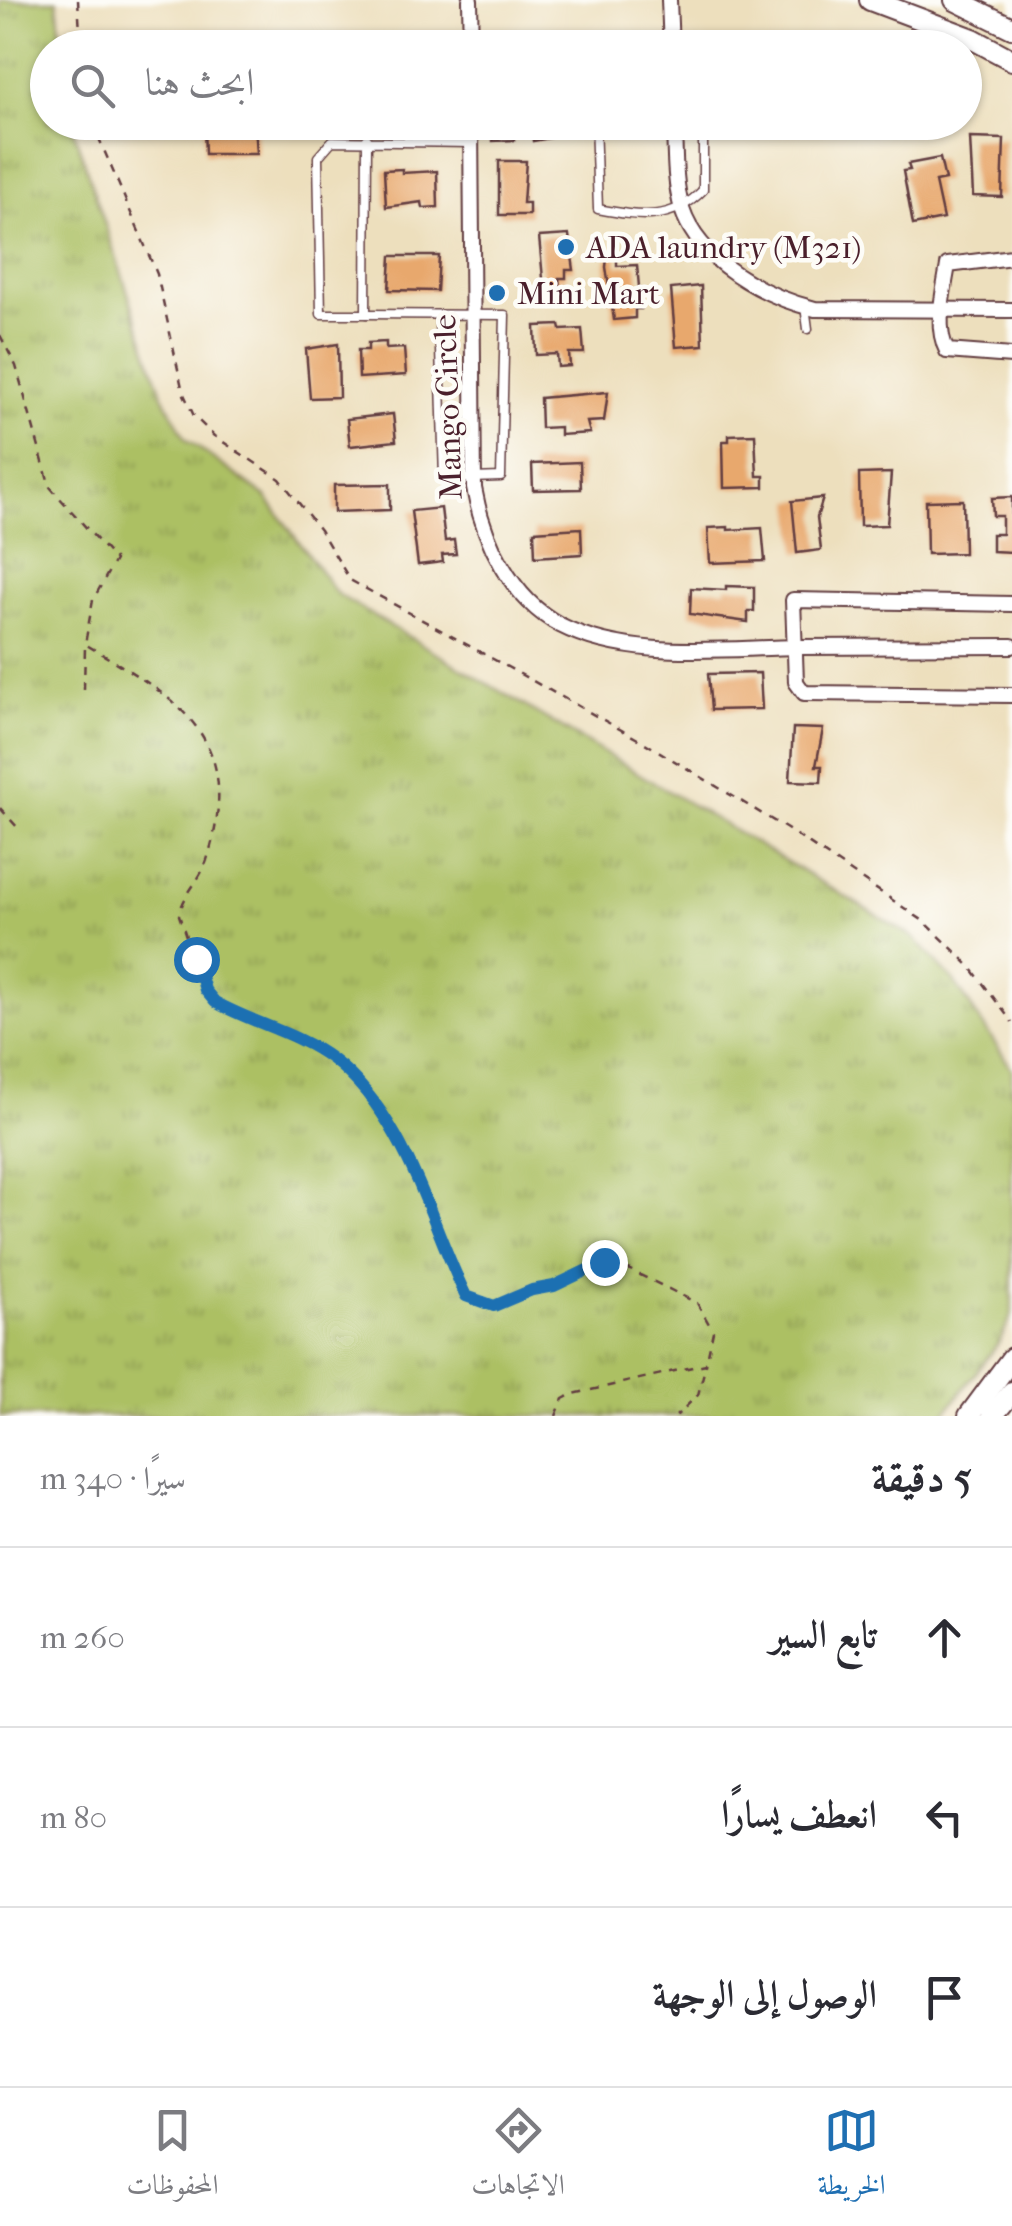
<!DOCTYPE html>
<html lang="ar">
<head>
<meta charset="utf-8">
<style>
  :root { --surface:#fff; --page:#f2f2f3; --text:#2b2b33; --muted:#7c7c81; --line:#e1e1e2; --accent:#1f6fb2 }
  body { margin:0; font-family:"IM FELL French Canon",Amiri,serif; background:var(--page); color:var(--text); direction:rtl }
  .stop { position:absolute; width:30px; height:30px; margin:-22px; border:8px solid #1f6fb2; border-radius:50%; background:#fff }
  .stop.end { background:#1f6fb2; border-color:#fff; box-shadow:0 2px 10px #0008 }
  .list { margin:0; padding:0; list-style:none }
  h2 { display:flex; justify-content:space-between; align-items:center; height:130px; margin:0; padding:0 40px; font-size:42px }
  h2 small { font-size:32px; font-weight:400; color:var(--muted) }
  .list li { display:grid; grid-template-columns:65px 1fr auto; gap:30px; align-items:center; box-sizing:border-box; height:180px; padding:0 40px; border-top:2px solid var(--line) }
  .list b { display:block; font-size:38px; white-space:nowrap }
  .list em { font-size:32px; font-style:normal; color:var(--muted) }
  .icon { flex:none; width:55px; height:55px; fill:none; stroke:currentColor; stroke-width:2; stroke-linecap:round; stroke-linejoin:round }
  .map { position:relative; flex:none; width:1012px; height:1416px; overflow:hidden; direction:ltr }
  .search { position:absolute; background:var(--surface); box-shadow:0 2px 8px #0004; left:30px; right:30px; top:30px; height:110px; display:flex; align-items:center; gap:25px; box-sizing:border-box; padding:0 35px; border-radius:55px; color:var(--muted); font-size:38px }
  .sheet { height:670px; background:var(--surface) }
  nav { display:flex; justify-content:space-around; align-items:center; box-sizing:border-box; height:140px; border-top:2px solid var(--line); background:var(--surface); font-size:28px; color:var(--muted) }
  nav a { display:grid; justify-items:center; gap:5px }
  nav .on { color:var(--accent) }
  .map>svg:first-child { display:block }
  .grass { fill:url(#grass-tufts); stroke:#7b7048; stroke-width:2.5 }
  .building { fill:#e8a86d }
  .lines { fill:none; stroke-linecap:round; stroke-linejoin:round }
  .lane-casing { stroke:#623c41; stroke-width:11 }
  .street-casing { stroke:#623c41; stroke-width:18 }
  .secondary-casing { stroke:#623c41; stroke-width:24 }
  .path { stroke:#623c41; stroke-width:2.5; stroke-dasharray:8 8; stroke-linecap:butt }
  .lane { stroke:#fff; stroke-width:8 }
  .street { stroke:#fff; stroke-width:14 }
  .secondary { stroke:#fff; stroke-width:20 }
  .route { stroke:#1f6fb2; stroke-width:12 }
  .poi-dot { fill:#1f6fb2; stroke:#fdfcf7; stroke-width:4 }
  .labels { text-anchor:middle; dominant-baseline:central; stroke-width:9; stroke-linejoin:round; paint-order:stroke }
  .poi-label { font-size:32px; fill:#4a1f2b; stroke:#fdfcf7; text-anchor:start }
  .street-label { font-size:32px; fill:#4a1f2b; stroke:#fdfcf7 }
</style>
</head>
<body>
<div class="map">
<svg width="1012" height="1416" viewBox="0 0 1012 1416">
  <defs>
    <pattern id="grass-tufts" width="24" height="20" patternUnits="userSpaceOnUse" patternTransform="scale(2.5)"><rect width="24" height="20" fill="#acc064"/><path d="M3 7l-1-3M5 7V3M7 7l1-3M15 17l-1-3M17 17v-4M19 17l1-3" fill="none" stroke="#8e9b53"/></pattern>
  </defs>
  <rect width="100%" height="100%" fill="#fdfcf7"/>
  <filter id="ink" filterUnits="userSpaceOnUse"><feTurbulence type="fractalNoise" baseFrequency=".01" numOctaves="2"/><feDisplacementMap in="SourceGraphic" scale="20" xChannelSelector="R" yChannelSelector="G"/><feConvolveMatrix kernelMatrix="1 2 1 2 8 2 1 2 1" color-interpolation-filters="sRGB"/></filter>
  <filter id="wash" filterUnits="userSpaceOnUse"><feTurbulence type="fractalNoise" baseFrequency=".0048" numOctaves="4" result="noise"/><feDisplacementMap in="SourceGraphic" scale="40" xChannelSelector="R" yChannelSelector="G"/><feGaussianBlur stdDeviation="2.25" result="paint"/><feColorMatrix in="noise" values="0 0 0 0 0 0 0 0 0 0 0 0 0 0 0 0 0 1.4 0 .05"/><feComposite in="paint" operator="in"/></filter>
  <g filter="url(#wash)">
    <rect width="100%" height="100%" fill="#eddfbd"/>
    <path class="grass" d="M0 0H57L62 47 48 48V122L71 123 162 394 186 439 266 497 337 594 913 937 953 980 1012 1069V1315L1000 1341 943 1416H0Z"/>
    <g id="blocks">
      <g class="building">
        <path d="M492 122H548L550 138 533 141 532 134 514 135V140L493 141Z"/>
        <path d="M255 124 257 154H205L204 127Z"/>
        <path d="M970 138 1004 139 1002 197 973 196Z"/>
        <path d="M940 158 945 180 935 182 943 219 913 225 903 171 910 170 908 164Z"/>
        <path d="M499 161H526L523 203H529V215H499Z"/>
        <path d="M402 169V173L437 171 438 207 423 208 422 202 386 207 384 170Z"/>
        <path d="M569 235 574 270H566V278H559L560 288 544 289 539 237Z"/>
        <path d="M391 256H439L437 291 389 290Z"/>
        <path d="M617 257V266L637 265 641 309H635V318L614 320 606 267 607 258Z"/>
        <path d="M701 286 703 345 676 347 671 289Z"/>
        <path d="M560 325 561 330 582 329 584 353H569L570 366 558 367 557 354 536 355 535 326Z"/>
        <path d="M386 342V349L404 348 406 375 359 378 358 350H368V343Z"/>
        <path d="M338 344 339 397 310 398 306 349Z"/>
        <path d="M608 392 604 421 587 422 590 433 560 435V427L541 428 540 398Z"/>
        <path d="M393 414 396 441 350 446 347 419Z"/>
        <path d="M755 434 757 476H764V487L724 488 723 441H729V435Z"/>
        <path d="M580 462 581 489 533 490 532 464Z"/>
        <path d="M891 473 887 525 860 526 859 474Z"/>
        <path d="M390 484V510L334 512V485Z"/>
        <path d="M1012 497V552L992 551V534H1002V516H993L992 498Z"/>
        <path d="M823 498 817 517 821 550 797 553 792 501Z"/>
        <path d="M963 500 964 553 927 554 926 501Z"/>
        <path d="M441 508 445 541 454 540 456 554 442 555 443 562 418 565 411 511Z"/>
        <path d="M728 527V530L762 528 765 561 710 563 708 528Z"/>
        <path d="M581 528 582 554 535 557 534 531Z"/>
        <path d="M726 586 754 587V611H748V622L690 614 691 588 726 590Z"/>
        <path d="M760 673 762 709 711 710 708 674Z"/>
        <path d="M793 728 823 729 816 766H822L821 782 790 781Z"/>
      </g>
    </g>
  </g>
  <g filter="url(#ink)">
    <use href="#blocks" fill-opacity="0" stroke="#623c41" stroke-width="2.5"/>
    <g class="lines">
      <g class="lane-casing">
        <g id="lane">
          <path d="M628 48 671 44 694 48"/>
          <path d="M595 122 598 209C640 217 672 222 703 190V122"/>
          <path d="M367 139 366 314H321L318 157 332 141 472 143"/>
          <path d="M805 306 808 329"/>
          <path d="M366 314 505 315 501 477 444 479 439 316"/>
        </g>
      </g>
      <g class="street-casing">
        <g id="street">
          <path d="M470 0 471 48"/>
          <path d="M669 0 671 48"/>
          <path d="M471 122 474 488C483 539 511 599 560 625 630 661 723 648 799 647 870 646 941 646 1012 646"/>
          <path d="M674 122C675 150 674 182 682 209 699 262 766 297 815 309L1012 310"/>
          <path d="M1012 257 948 265C944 291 934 326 947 351L1012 356"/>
          <path d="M1012 604 793 600 796 682 804 693 1012 695"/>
        </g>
      </g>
      <g class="secondary-casing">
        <g id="secondary">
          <path d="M870 0 973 39 1012 60"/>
          <path d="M955 0 1012 28"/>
          <path d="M969 1416 1012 1358"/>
          <path d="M992 1416 1012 1392"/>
        </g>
      </g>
      <g class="path">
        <path d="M78 0 81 48"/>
        <path d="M92 122 157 274 183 392 194 416 214 436 280 479 320 530 350 580 645 743 787 829 925 922 969 965 1012 1022"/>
        <path d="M0 335 16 366 50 487 115 560 93 600 85 644C179 700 246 736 207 860 200 881 184 893 179 915L200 979 215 1002 333 1060 379 1109 432 1212 467 1297 494 1306 532 1290 554 1286 590 1266 616 1263 697 1303 713 1331 706 1364"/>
        <path d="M84 689 85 646"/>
        <path d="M0 808 19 829"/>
        <path d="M556 1416 563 1399 573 1394 706 1364 698 1395 676 1416"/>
      </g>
      <use href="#lane" class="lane"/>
      <use href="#street" class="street"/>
      <use href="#secondary" class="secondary"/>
    </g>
  </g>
  <g class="lines" filter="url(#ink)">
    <path class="route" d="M196 959 205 990 215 1002C252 1023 298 1033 332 1059 406 1115 428 1218 466 1296L494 1306 532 1290 554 1286 604 1262"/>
  </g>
  <g class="poi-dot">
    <circle cx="566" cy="247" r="10"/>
    <circle cx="497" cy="293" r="10"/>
  </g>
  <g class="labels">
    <g class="poi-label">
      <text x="586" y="247">ADA laundry (M321)</text>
      <text x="517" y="293">Mini Mart</text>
    </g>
    <g class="street-label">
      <text transform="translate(448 407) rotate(-92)">Mango Circle</text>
    </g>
  </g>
</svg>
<div class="stop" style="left:196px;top:959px"></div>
<div class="stop end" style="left:604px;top:1262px"></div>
<div class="search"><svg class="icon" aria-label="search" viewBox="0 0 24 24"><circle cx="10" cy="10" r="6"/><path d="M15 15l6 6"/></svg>ابحث هنا</div>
</div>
<section class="sheet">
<h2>5 دقيقة<small>سيرًا · 340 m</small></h2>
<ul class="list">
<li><svg class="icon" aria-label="ahead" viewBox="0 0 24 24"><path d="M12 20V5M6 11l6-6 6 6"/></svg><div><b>تابع السير</b></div><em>260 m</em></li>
<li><svg class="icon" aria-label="left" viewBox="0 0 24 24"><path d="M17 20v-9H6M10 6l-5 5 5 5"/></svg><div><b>انعطف يسارًا</b></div><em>80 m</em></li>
<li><svg class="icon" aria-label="arrive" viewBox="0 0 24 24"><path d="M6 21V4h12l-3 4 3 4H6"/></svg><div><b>الوصول إلى الوجهة</b></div></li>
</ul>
</section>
<nav>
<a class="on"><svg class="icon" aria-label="map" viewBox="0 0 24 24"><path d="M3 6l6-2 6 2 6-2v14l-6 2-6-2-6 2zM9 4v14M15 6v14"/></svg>الخريطة</a>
<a><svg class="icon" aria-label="directions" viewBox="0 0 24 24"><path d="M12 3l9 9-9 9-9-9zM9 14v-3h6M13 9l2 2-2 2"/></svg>الاتجاهات</a>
<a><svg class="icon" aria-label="saved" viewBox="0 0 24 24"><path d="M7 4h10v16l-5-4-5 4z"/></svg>المحفوظات</a>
</nav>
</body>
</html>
